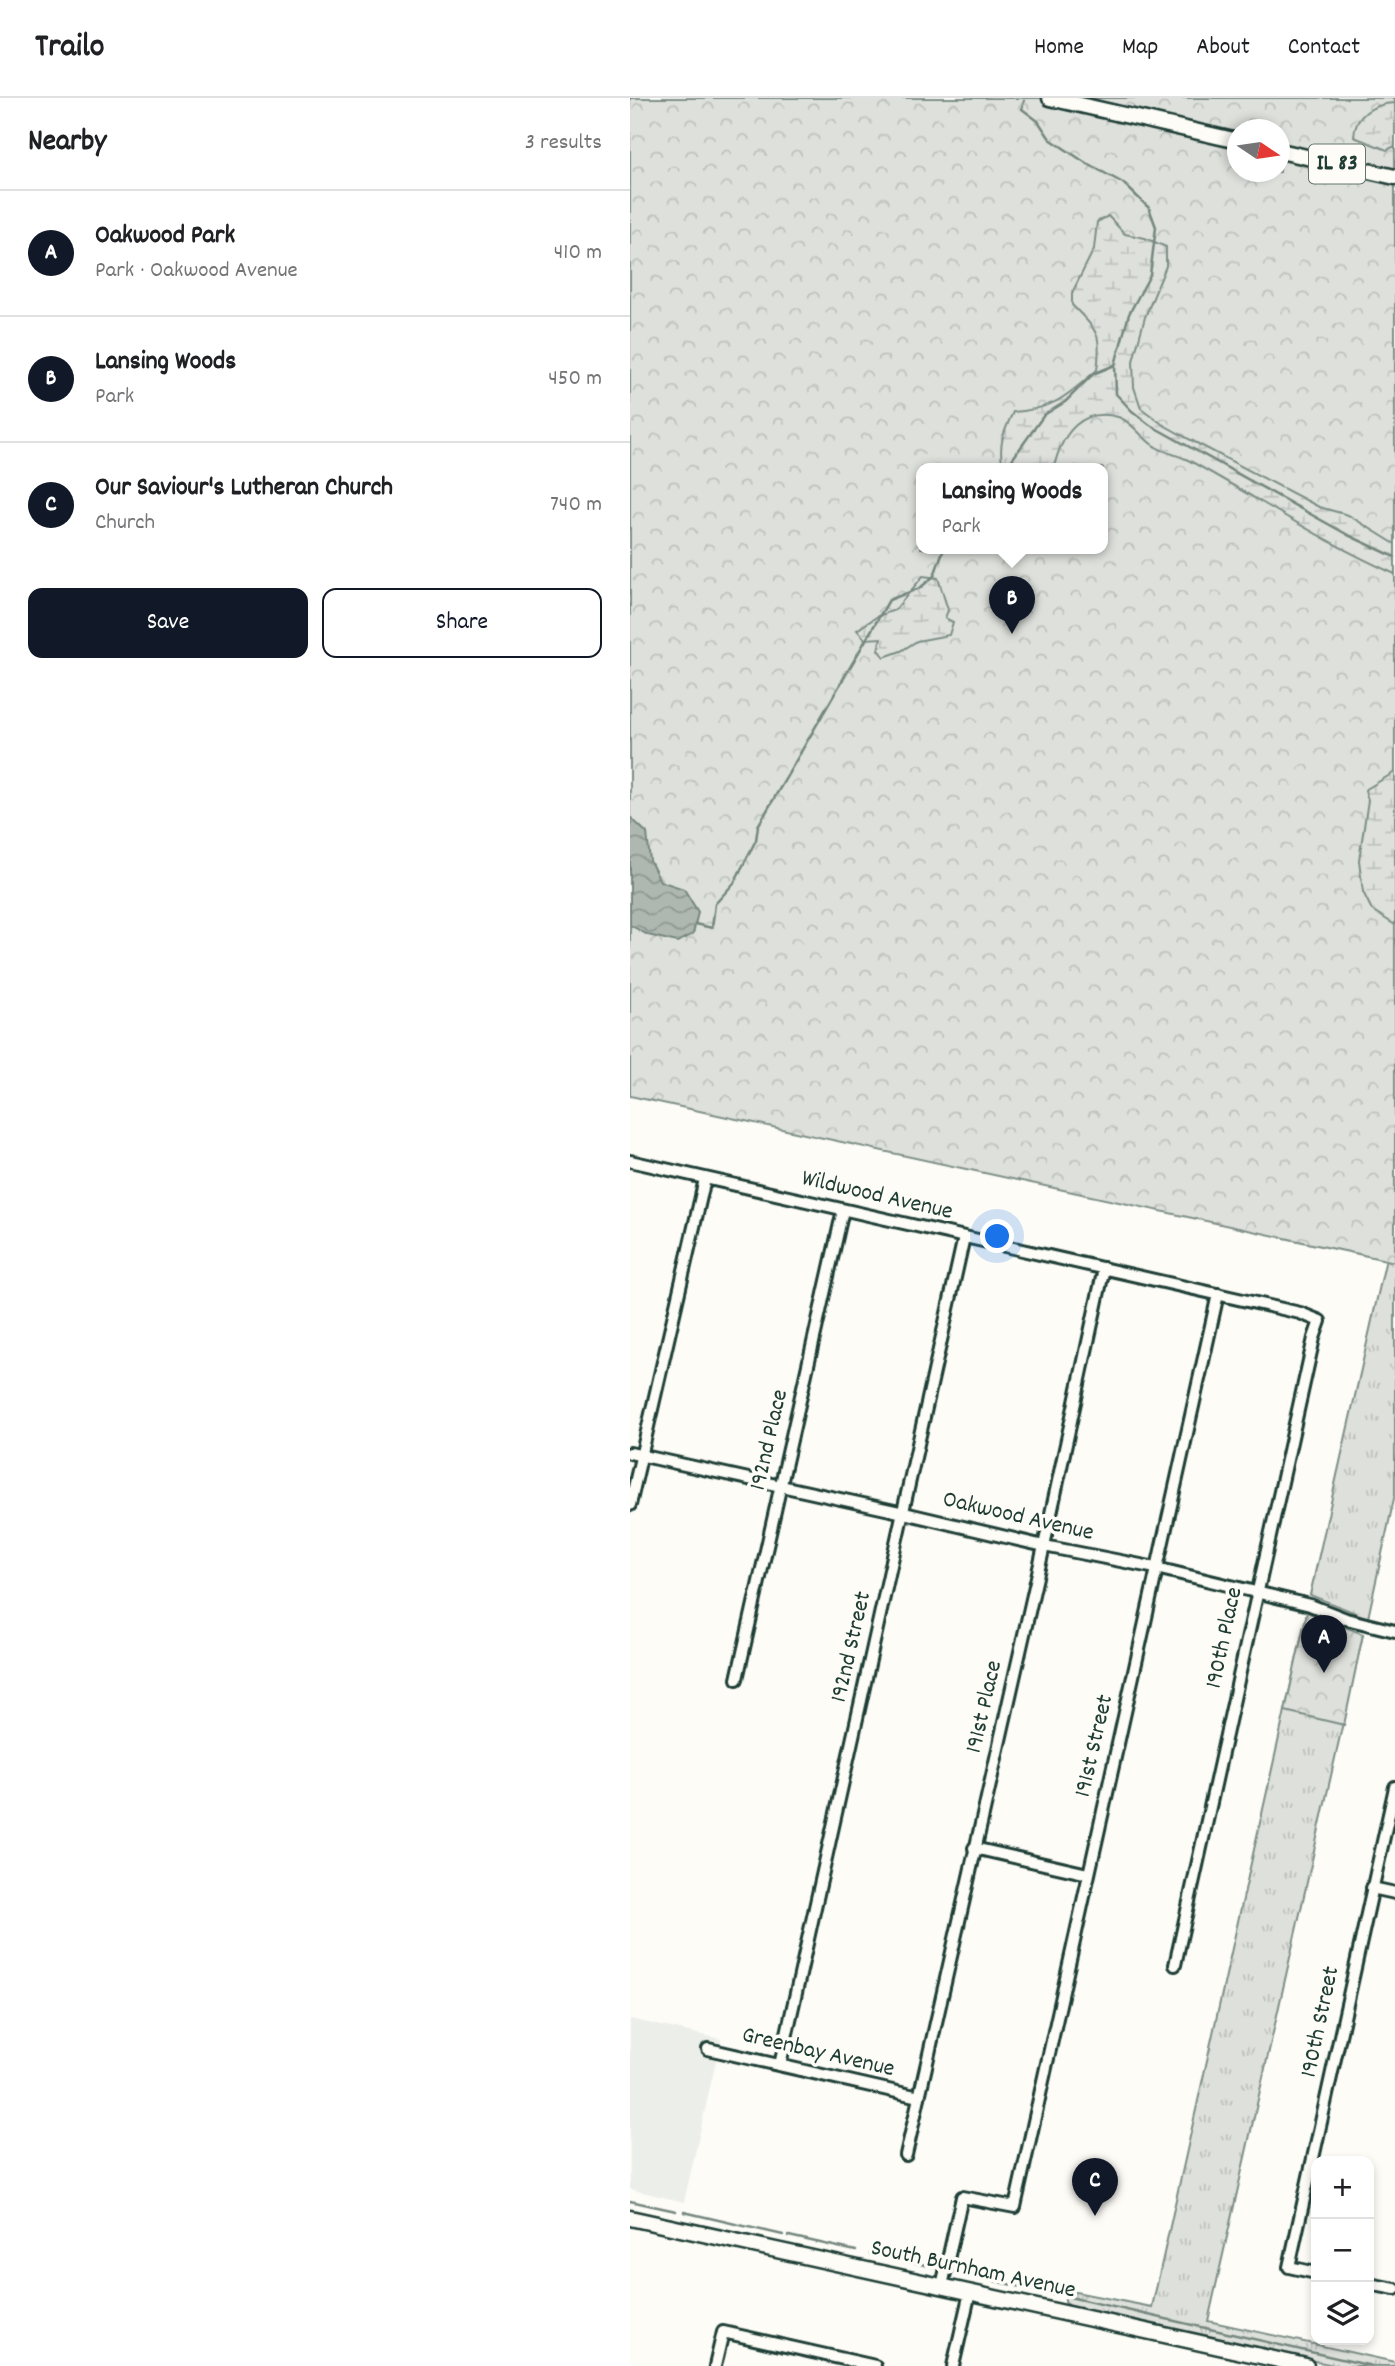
<!DOCTYPE html>
<html lang="en">
<head>
<meta charset="utf-8">
<style>
  :root { --surface:#fff; --page:#f6f6f6; --text:#202124; --muted:#757577; --line:#e0e0e0; --accent:#111827 }
  body { margin:0; font-family:Dekko,sans-serif; background:var(--page); color:var(--text) }
  .controls { position:absolute; right:21px; bottom:21px; display:grid; overflow:hidden; border-radius:14px; box-shadow:0 4px 10px #0003 }
  .controls button { width:63px; height:63px; display:grid; place-items:center; padding:0; border:0; border-bottom:2px solid var(--line); background:var(--surface); color:var(--text); font:35px sans-serif }
  .compass { position:absolute; left:597px; top:21px; width:63px; height:63px; border-radius:50%; background:var(--surface); box-shadow:0 4px 10px #0003; rotate:103deg }
  .you { position:absolute; left:368px; top:1139px; width:24px; height:24px; margin:-18px; border:5px solid #fff; border-radius:50%; background:#1a73e8; box-shadow:0 0 0 10px #1a73e833 }
  .badge { display:grid; place-items:center; width:46px; height:46px; border-radius:50%; background:var(--accent); color:#fff; font-size:23px; font-weight:700 }
  .pin { position:absolute; translate:-50% -58px; filter:drop-shadow(0 2px 4px #0008) }
  .pin::after { content:''; position:absolute; top:37px; width:24px; height:21px; background:inherit; clip-path:polygon(0 0,100% 0,50% 100%) }
  .popup { position:absolute; left:286px; top:365px; width:192px; height:91px; box-sizing:border-box; display:grid; place-content:center; border-radius:14px; background:var(--surface); filter:drop-shadow(0 2px 5px #0005); font-size:23px; white-space:nowrap; color:var(--muted) }
  .popup b { font-size:26px; color:var(--text) }
  .popup::after { content:''; position:absolute; left:50%; top:100%; margin-left:-14px; border:14px solid transparent; border-top-color:var(--surface) }
  .list { margin:0; padding:0; list-style:none }
  h2 { display:flex; justify-content:space-between; align-items:center; height:91px; margin:0; padding:0 28px; font-size:30px }
  h2 small { font-size:23px; font-weight:400; color:var(--muted) }
  .list li { display:grid; grid-template-columns:46px 1fr auto; gap:21px; align-items:center; box-sizing:border-box; height:126px; padding:0 28px; border-top:2px solid var(--line) }
  .list b { display:block; font-size:26px; white-space:nowrap }
  .list p { margin:0; font-size:23px; white-space:nowrap; color:var(--muted) }
  .list em { font-size:23px; font-style:normal; color:var(--muted) }
  .actions { display:flex; gap:14px; padding:21px 28px }
  .actions a { flex:1; padding:16px 0; border:2px solid var(--accent); border-radius:14px; text-align:center; font-size:24px; color:var(--accent) }
  .actions .main { background:var(--accent); color:#fff }
  .icon { flex:none; width:38px; height:38px; fill:none; stroke:currentColor; stroke-width:2; stroke-linecap:round; stroke-linejoin:round }
  .map { position:relative; flex:none; width:765px; height:2268px; overflow:hidden }
  header { display:flex; align-items:center; gap:42px; box-sizing:border-box; height:98px; padding:0 35px; background:var(--surface); border-bottom:2px solid var(--line) }
  header strong { font-size:33px }
  nav { display:flex; gap:38px; margin-inline-start:auto; font-size:24px }
  main { display:flex }
  aside { flex:1; background:var(--surface) }
  .map>svg:first-child { display:block }
  .built { fill:#eceee9 }
  .grass { fill:url(#grass-tufts); stroke:#7e8e88; stroke-width:2 }
  .forest { fill:url(#forest-crowns); stroke:#7e8e88; stroke-width:2; fill-rule:evenodd }
  .wetland { fill:url(#wetland-marsh); stroke:#7e8e88; stroke-width:2 }
  .water { fill:url(#water-waves); stroke:#75877f; stroke-width:2 }
  .lines { fill:none; stroke-linecap:round; stroke-linejoin:round }
  .stream { stroke:#75877f; stroke-width:2.5 }
  .minor-casing { stroke:#1f3d34; stroke-width:16 }
  .major-casing { stroke:#1f3d34; stroke-width:19 }
  .minor { stroke:#fdfcf7; stroke-width:10 }
  .major { stroke:#fdfcf7; stroke-width:14 }
  .labels { text-anchor:middle; dominant-baseline:central; stroke-width:7; stroke-linejoin:round; paint-order:stroke }
  .shield { fill:#fdfcf7; stroke:#62766e; stroke-width:2 }
  .shield-label { font-size:23px; font-weight:bold; fill:#1f3d34 }
  .street-label { font-size:24px; fill:#1f3d34; stroke:#fdfcf7 }
</style>
</head>
<body>
<header>
<strong>Trailo</strong>
<nav><a>Home</a><a>Map</a><a>About</a><a>Contact</a></nav>
</header>
<main>
<aside>
<h2>Nearby<small>3 results</small></h2>
<ul class="list">
<li><span class="badge">A</span><div><b>Oakwood Park</b><p>Park · Oakwood Avenue</p></div><em>410 m</em></li>
<li><span class="badge">B</span><div><b>Lansing Woods</b><p>Park</p></div><em>450 m</em></li>
<li><span class="badge">C</span><div><b>Our Saviour's Lutheran Church</b><p>Church</p></div><em>740 m</em></li>
</ul>
<div class="actions"><a class="main">Save</a><a>Share</a></div>
</aside>
<div class="map">
<svg width="765" height="2268" viewBox="0 0 765 2268">
  <defs>
    <pattern id="grass-tufts" width="24" height="20" patternUnits="userSpaceOnUse" patternTransform="scale(1.75)"><rect width="24" height="20" fill="#dde0db"/><path d="M3 7l-1-3M5 7V3M7 7l1-3M15 17l-1-3M17 17v-4M19 17l1-3" fill="none" stroke="#bdc1bd"/></pattern>
    <pattern id="forest-crowns" width="20" height="18" patternUnits="userSpaceOnUse" patternTransform="scale(1.75)"><rect width="20" height="18" fill="#dde0db"/><path d="M2 6a3 3 0 1 1 6 0M12 15a3 3 0 1 1 6 0" fill="none" stroke="#bdc1bd"/></pattern>
    <pattern id="wetland-marsh" width="20" height="14" patternUnits="userSpaceOnUse" patternTransform="scale(1.75)"><rect width="20" height="14" fill="#dde0db"/><path d="M1 5h8M5 5V1M11 12h8M15 12V8" fill="none" stroke="#bdc1bd"/></pattern>
    <pattern id="water-waves" width="16" height="10" patternUnits="userSpaceOnUse" patternTransform="scale(1.75)"><rect width="16" height="10" fill="#aeb8b1"/><path d="M0 5q4-4 8 0t8 0" fill="none" stroke="#8d9791"/></pattern>
  </defs>
  <rect width="100%" height="100%" fill="#fdfcf7"/>
  <filter id="ink" filterUnits="userSpaceOnUse"><feTurbulence type="fractalNoise" baseFrequency=".0143" numOctaves="2"/><feDisplacementMap in="SourceGraphic" scale="14" xChannelSelector="R" yChannelSelector="G"/><feConvolveMatrix kernelMatrix="1 2 1 2 8 2 1 2 1" color-interpolation-filters="sRGB"/></filter>
  <g filter="url(#ink)">
    <path class="built" d="M0 1921 91 1941 54 2104 0 2091Z"/>
    <g class="grass">
      <path d="M765 961V1396L738 1520 680 1497 762 1134Z"/>
      <path d="M677 1514 733 1536 578 2223 765 2264V2268H707L441 2209 435 2204V2192L522 2209Z"/>
    </g>
    <g class="forest">
      <path d="M0 0H765V1164L0 998ZM608 32H650V74H608ZM291 370H473V450H291Z"/>
      <path d="M677 1514 733 1536 714 1627 655 1613Z"/>
    </g>
    <g class="wetland">
      <path d="M765 5V48L757 52 724 39C725 16 743 6 765 5Z"/>
      <path d="M478 118 495 136 515 140 536 149V168L515 219 503 263 504 289 511 310 532 326 559 341 689 409 718 417 765 446V476C694 445 628 400 560 363 549 357 536 355 526 349 513 342 502 323 488 319 452 309 433 335 425 365L414 370H373C368 348 373 335 383 314 425 311 436 298 467 272 472 235 468 234 442 207V195L464 151 467 124Z"/>
      <path d="M293 478 308 480 318 512 315 520 323 524 319 537 287 543 271 553 254 559 248 552 251 540 235 541 227 532 248 518 265 512Z"/>
      <path d="M765 674V827L742 812 733 794 729 762 738 702 735 692Z"/>
    </g>
    <path class="water" d="M0 719 17 735 20 763 30 783 54 791 68 814 63 836 47 844 18 837 0 827Z"/>
    <g class="lines">
      <g class="stream">
        <path d="M394 3 392 11 408 23 420 41 456 65 493 85 519 110 526 129 520 177 499 216 485 267 486 296 502 313 520 327 718 437 765 459"/>
        <path d="M376 370 414 317 435 304 463 276 485 267"/>
        <path d="M65 826 82 830 85 806 104 785 126 742 128 728 259 502 290 490 304 478 314 450"/>
        <path d="M0 2103 46 2113"/>
        <path d="M54 2114 153 2137"/>
        <path d="M159 2138 226 2153"/>
        <path d="M240 2156 305 2169"/>
        <path d="M325 2174 423 2196"/>
        <path d="M435 2198 742 2268"/>
      </g>
      <g class="minor-casing">
        <g id="minor">
          <path d="M0 1063 670 1215 690 1223 684 1240 545 1867"/>
          <path d="M0 1355 274 1415 414 1448 526 1470 680 1507 716 1521 765 1533"/>
          <path d="M0 1407 75 1081"/>
          <path d="M107 1581 213 1112"/>
          <path d="M344 1750 458 1776"/>
          <path d="M742 1790 765 1795"/>
          <path d="M78 1951 289 1999"/>
          <path d="M150 1967 334 1139"/>
          <path d="M276 2057 414 1448 474 1170"/>
          <path d="M686 2175 659 2169 765 1689"/>
          <path d="M739 2186 765 2191"/>
          <path d="M312 2188 332 2099 385 2109 588 1196"/>
          <path d="M85 2268 93 2234 245 2268"/>
          <path d="M323 2268 340 2194"/>
        </g>
      </g>
      <g class="major-casing">
        <g id="major">
          <path d="M420 0 608 43"/>
          <path d="M650 53 765 79"/>
          <path d="M0 2120 676 2268"/>
        </g>
      </g>
      <use href="#minor" class="minor"/>
      <use href="#major" class="major"/>
    </g>
  </g>
  <g class="labels">
    <rect class="shield" x="679" y="46.5" width="56" height="39" rx="5"/>
    <g class="shield-label">
      <text x="707" y="66">IL 83</text>
    </g>
    <g class="street-label">
      <text transform="translate(247 1098) rotate(13)">Wildwood Avenue</text>
      <text transform="translate(140 1342) rotate(-77)">192nd Place</text>
      <text transform="translate(388 1419) rotate(13)">Oakwood Avenue</text>
      <text transform="translate(595 1540) rotate(-78)">190th Place</text>
      <text transform="translate(222 1549) rotate(-77)">192nd Street</text>
      <text transform="translate(355 1609) rotate(-77)">191st Place</text>
      <text transform="translate(465 1648) rotate(-77)">191st Street</text>
      <text transform="translate(691 1924) rotate(-78)">190th Street</text>
      <text transform="translate(188 1955) rotate(13)">Greenbay Avenue</text>
      <text transform="translate(343 2172) rotate(12)">South Burnham Avenue</text>
    </g>
  </g>
</svg>
<div class="controls">
<button>+</button>
<button>−</button>
<button><svg class="icon" aria-label="layers" viewBox="0 0 24 24"><path d="M12 4l9 5-9 5-9-5zM3 14l9 5 9-5"/></svg></button>
</div>
<svg class="compass" viewBox="-18 -18 36 36"><path d="M0-13l5 13h-10z" fill="#e53935"/><path d="M0 13l5-13h-10z" fill="#757577"/></svg>
<div class="you"></div>
<div class="pin badge" style="left:694px;top:1575px">A</div>
<div class="pin badge" style="left:382px;top:536px">B</div>
<div class="popup"><b>Lansing Woods</b>Park</div>
<div class="pin badge" style="left:465px;top:2118px">C</div>
</div>
</main>
</body>
</html>
